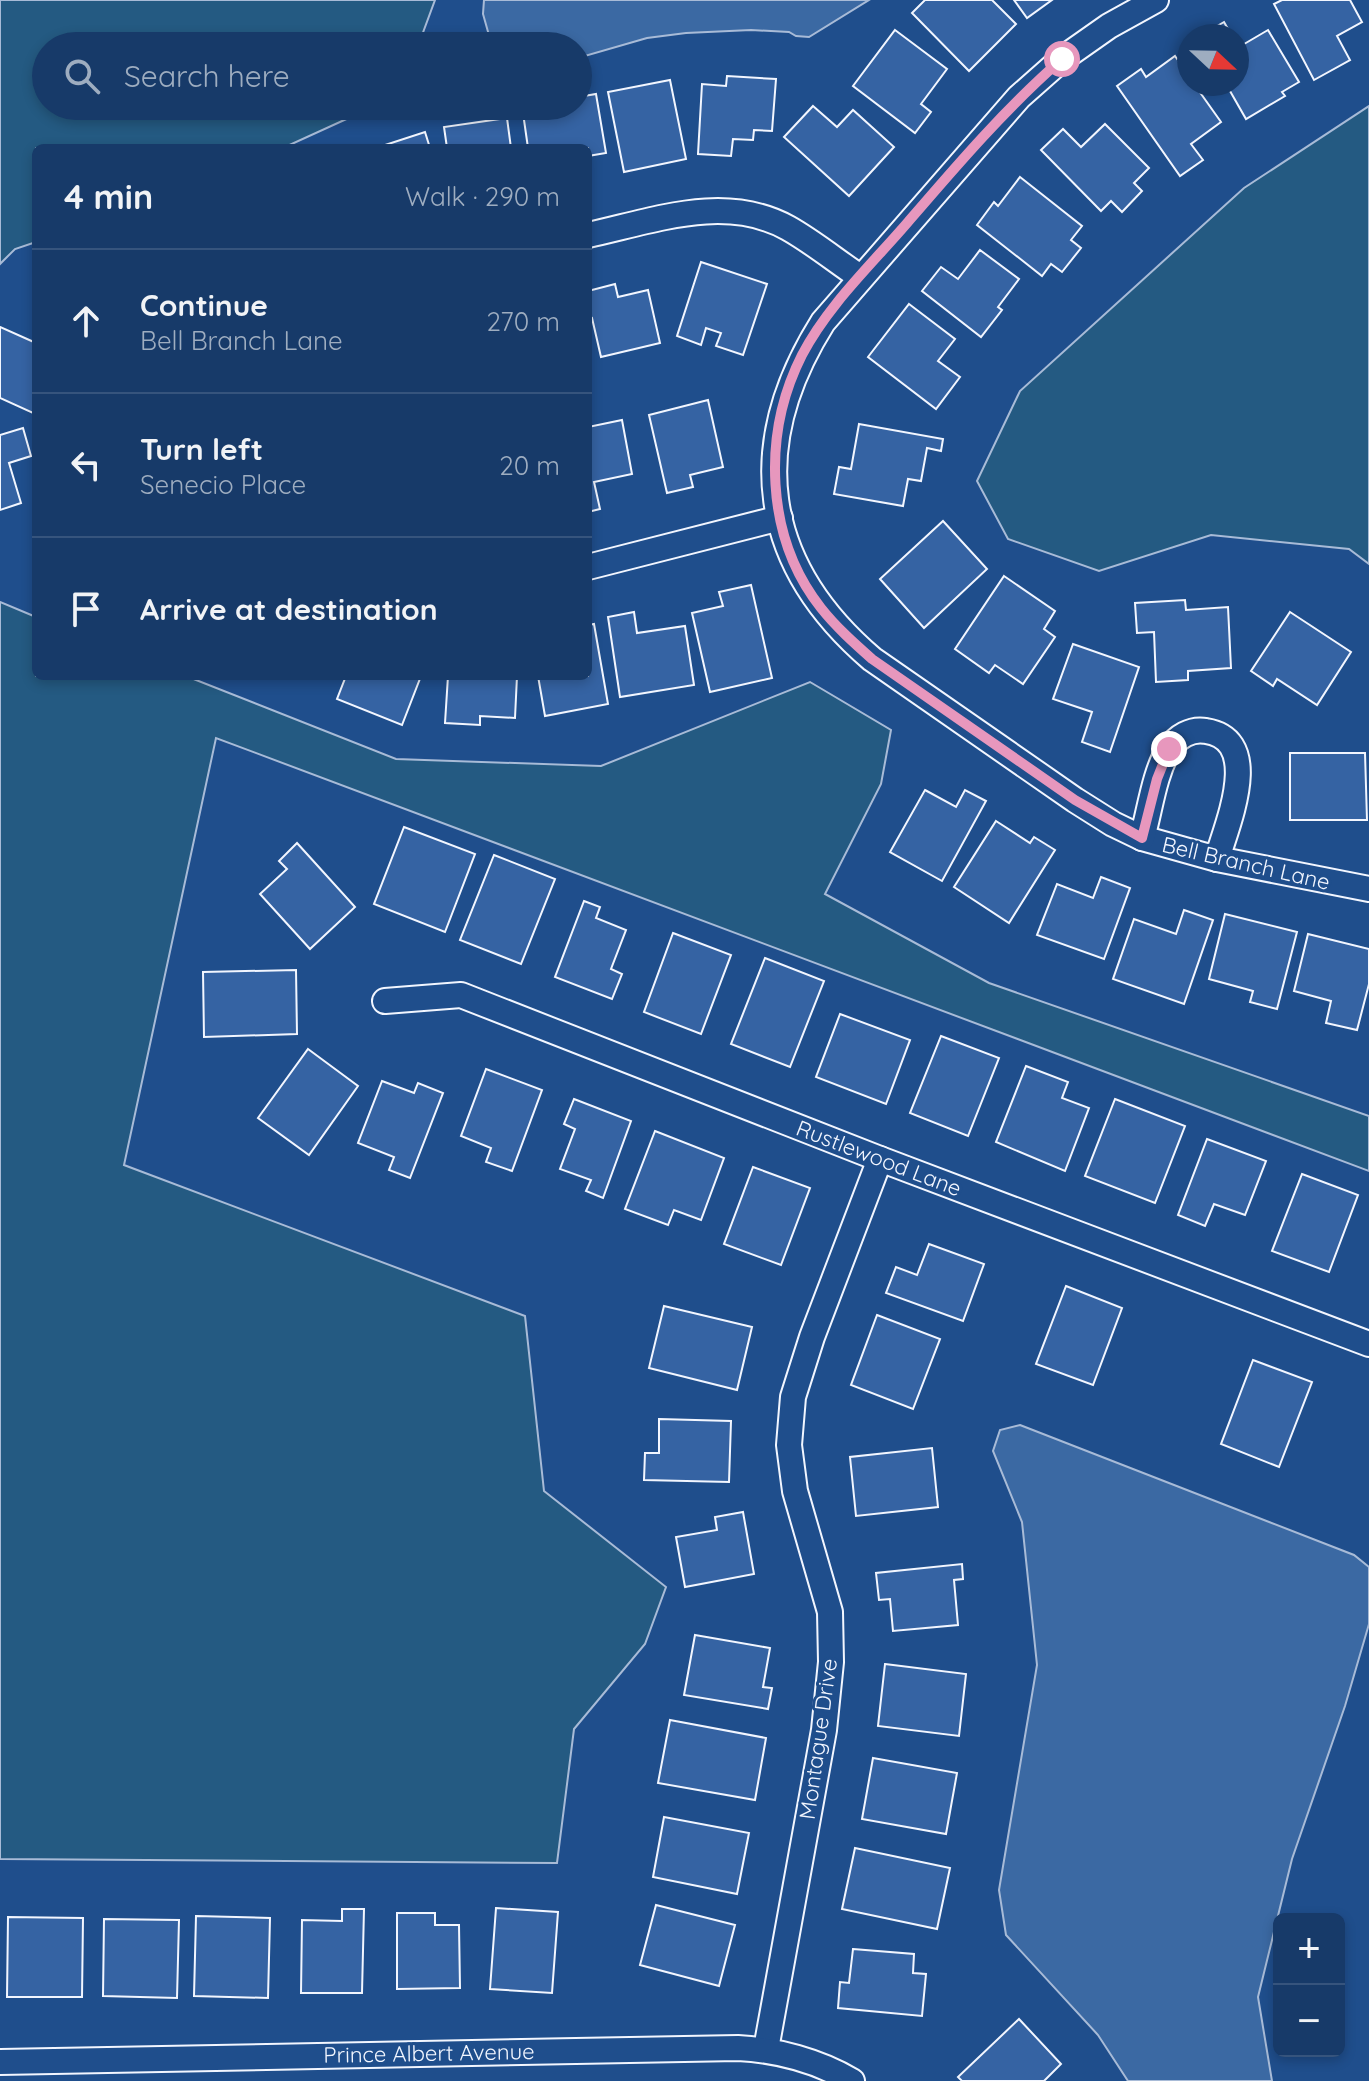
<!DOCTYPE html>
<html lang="en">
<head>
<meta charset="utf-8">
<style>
  :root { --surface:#173a69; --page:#20416f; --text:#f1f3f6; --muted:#9eadc0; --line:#36547d }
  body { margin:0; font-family:Quicksand,sans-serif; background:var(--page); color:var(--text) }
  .controls { position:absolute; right:24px; bottom:24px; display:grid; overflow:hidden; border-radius:12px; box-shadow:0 4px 12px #0003 }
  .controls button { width:72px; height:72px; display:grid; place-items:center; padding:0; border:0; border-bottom:2px solid var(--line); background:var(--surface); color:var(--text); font:40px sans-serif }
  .compass { position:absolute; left:1177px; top:24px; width:72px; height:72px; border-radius:50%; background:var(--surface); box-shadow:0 4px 12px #0003; rotate:112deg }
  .stop { position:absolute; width:24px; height:24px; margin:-18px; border:6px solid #e797bd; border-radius:50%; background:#fff }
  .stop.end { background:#e797bd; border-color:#fff; box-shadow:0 2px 8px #0008 }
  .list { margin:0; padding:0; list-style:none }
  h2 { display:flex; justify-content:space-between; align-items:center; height:104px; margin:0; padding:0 32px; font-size:34px }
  h2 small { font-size:26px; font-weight:400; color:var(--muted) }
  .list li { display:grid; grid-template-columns:52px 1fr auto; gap:24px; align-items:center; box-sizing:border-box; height:144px; padding:0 32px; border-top:2px solid var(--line) }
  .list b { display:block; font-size:30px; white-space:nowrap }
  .list p { margin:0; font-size:26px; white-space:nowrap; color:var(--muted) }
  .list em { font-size:26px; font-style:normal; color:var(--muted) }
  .icon { flex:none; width:44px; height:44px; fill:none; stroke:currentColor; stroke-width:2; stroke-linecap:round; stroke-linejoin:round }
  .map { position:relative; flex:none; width:1369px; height:2081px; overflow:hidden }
  .search { position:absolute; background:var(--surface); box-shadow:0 4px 12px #0003; left:32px; top:32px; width:560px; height:88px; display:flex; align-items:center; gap:20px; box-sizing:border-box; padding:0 28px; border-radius:44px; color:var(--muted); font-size:30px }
  .panel { position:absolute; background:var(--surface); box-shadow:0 4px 12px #0003; left:32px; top:144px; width:560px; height:536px; border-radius:12px }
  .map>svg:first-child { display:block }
  .green { fill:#245a82; stroke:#a8bbd7; stroke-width:2 }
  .water { fill:#3b69a3; stroke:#a8bbd7; stroke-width:2 }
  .building { fill:#3563a3; stroke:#f2f6ff; stroke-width:2 }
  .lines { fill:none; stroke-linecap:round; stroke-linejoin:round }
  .minor-casing { stroke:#f2f6ff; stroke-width:28 }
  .minor { stroke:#1f4e8c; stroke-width:24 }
  .route { stroke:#e797bd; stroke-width:10 }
  .labels { text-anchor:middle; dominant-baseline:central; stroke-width:6; stroke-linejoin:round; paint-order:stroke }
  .street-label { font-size:22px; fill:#f2f6ff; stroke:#1f4e8c }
</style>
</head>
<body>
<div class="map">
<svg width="1369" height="2081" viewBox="0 0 1369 2081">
  <rect width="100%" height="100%" fill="#1f4e8c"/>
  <g class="green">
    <path d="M0 0H435L418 46H46V106H375L283 148H36V242L15 249 0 264Z"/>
    <path d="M1369 106V564L1349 549 1211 535 1099 571 1008 539 977 481 1020 391 1244 188Z"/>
    <path d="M0 602 36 617V676H186L396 759 601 766 810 682 891 730 881 784 825 894 989 983 1369 1116V1171L216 738 124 1165 525 1316 544 1491 666 1587 645 1644 574 1729 557 1863 0 1859Z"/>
  </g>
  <g class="water">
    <path d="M484 0H869L809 37 796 36 789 32 751 30 686 33 647 38 578 58V46H492L483 14Z"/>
    <path d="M1020 1425 1354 1555 1369 1567V1624L1345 1706 1292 1859 1258 1997 1272 2081H1128L1098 2035 1006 1935 999 1890 1037 1665 1022 1522 993 1451 1000 1430Z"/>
  </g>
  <g class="building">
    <path d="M925 0H992L1016 24 969 71 912 13Z"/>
    <path d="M1014 0H1052L1027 18Z"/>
    <path d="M1282 0H1350L1362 22 1337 36 1350 60 1314 80 1274 4Z"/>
    <path d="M1224 22 1232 36H1200Z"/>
    <path d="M895 30 947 69 921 104 931 112 915 133 853 86Z"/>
    <path d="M1268 30 1299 82 1282 92 1285 96 1246 119 1226 84H1237V44L1239 47Z"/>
    <path d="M1175 56 1189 76V84H1194L1221 122 1191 144 1203 160 1180 176 1117 86 1141 69 1146 77Z"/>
    <path d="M727 76 776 79 772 131 754 130 753 140 733 139 731 156 698 154 702 84 726 86Z"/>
    <path d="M670 80 686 159 624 172 608 92Z"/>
    <path d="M596 94 606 153 588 156V148H528L522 106H578V97Z"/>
    <path d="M813 106 837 127 853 110 894 147 849 196 784 137Z"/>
    <path d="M507 118 511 148H447L444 127Z"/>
    <path d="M1105 124 1149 168 1134 183 1142 191 1122 212 1111 201 1101 211 1041 150 1063 129 1081 147Z"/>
    <path d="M425 132 430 148 379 147Z"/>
    <path d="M1020 177 1082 226 1071 240 1081 248 1062 272 1051 264 1042 276 977 225 994 202 998 206Z"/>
    <path d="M980 250 1019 279 998 307 1002 310 981 337 922 291 941 267 958 279Z"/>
    <path d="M701 262 767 284 743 355 716 346 721 333 706 328 701 345 677 336Z"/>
    <path d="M615 284 618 297 648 290 660 343 601 357 592 318 588 319V291Z"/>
    <path d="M909 304 955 339 938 361 960 377 936 409 868 357Z"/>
    <path d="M0 327 36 343V405L33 413 0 398Z"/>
    <path d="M708 400 723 467 690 475 693 487 667 493 649 415Z"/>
    <path d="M622 420 632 474 594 482 600 509 588 512V427Z"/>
    <path d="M859 424 943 439 941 451 927 448 921 481 908 479 903 506 834 494 839 467 851 469Z"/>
    <path d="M23 428 31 456 9 463 21 503 0 510V435Z"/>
    <path d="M943 521 987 569 924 628 880 579Z"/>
    <path d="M1004 576 1055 611 1044 629 1055 637 1023 684 995 665 989 673 955 649Z"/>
    <path d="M751 585 772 678 710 692 692 613 723 606 719 592Z"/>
    <path d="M1185 600 1186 610 1228 607 1231 668 1188 671V680L1156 682 1154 632 1137 633 1135 603Z"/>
    <path d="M634 612 637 633 685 626 694 685 620 697 608 617Z"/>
    <path d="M1290 612 1351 652 1317 705 1277 679 1273 686 1251 671Z"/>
    <path d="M594 624 608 704 545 716 538 676H588V625Z"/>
    <path d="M1073 644 1139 667 1110 752 1082 742 1092 712 1053 699Z"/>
    <path d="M346 676H421L402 725 337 699Z"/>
    <path d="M448 676H517L515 718 480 716V725L445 723Z"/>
    <path d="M1290 753H1365L1367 820H1290Z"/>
    <path d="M925 790 956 807 965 790 986 801 942 881 890 852Z"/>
    <path d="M996 821 1030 843 1034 837 1055 850 1009 923 954 887Z"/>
    <path d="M404 827 475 854 445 932 374 904Z"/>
    <path d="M297 843 355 907 310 949 260 894 287 869 279 861Z"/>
    <path d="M494 855 555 879 521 964 460 940Z"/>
    <path d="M1101 877 1130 888 1104 959 1037 935 1057 884 1093 898Z"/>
    <path d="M584 901 600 907 596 918 626 930 611 969 622 974 612 999 555 977Z"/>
    <path d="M1184 910 1213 920 1184 1004 1113 979 1134 919 1176 934Z"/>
    <path d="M1225 914 1297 932 1277 1009 1250 1002 1253 991 1209 979Z"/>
    <path d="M673 933 731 955 701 1034 644 1012Z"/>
    <path d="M1308 934 1369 949V984L1357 1030 1326 1023 1331 1001 1294 991Z"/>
    <path d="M765 958 824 981 790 1067 731 1044Z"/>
    <path d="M296 970 297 1034 204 1037 203 972Z"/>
    <path d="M840 1014 910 1040 886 1104 816 1077Z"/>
    <path d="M941 1036 999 1058 968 1136 910 1113Z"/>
    <path d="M308 1049 358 1086 309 1155 258 1118Z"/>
    <path d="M1026 1066 1068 1082 1062 1098 1089 1108 1065 1171 996 1142Z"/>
    <path d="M486 1069 542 1090 512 1171 486 1162 491 1148 461 1136Z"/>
    <path d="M382 1081 414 1093 418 1083 443 1093 410 1178 389 1170 394 1157 358 1143Z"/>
    <path d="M574 1099 631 1121 603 1198 586 1191 591 1180 560 1169 575 1129 564 1124Z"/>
    <path d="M1115 1099 1185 1126 1155 1203 1085 1176Z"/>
    <path d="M655 1131 724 1158 701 1220 674 1210 668 1225 625 1209Z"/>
    <path d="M1207 1139 1266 1161 1245 1215 1214 1204 1205 1226 1178 1215Z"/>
    <path d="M753 1167 810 1188 781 1265 724 1244Z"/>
    <path d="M1302 1174 1358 1195 1329 1272 1272 1251Z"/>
    <path d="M929 1244 984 1264 963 1321 886 1293 896 1267 917 1275Z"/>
    <path d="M1066 1286 1122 1308 1093 1385 1036 1364Z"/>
    <path d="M664 1306 752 1327 737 1390 649 1368Z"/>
    <path d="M877 1315 940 1339 913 1409 851 1385Z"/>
    <path d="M1253 1360 1312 1382 1279 1467 1221 1444Z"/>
    <path d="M659 1419 731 1421 729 1482 644 1480 645 1453H659Z"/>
    <path d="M932 1448 938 1507 856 1516 850 1457Z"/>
    <path d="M743 1512 754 1574 685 1587 676 1537 717 1530 715 1517Z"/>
    <path d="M962 1564 963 1579 954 1580 958 1625 893 1631 890 1599 879 1600 876 1573Z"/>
    <path d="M695 1635 770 1648 763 1687 772 1688 768 1709 684 1695Z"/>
    <path d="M885 1664 966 1674 959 1736 878 1726Z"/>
    <path d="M670 1720 766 1738 755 1800 658 1783Z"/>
    <path d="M873 1758 957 1773 946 1834 862 1819Z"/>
    <path d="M664 1817 749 1833 737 1894 653 1877Z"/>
    <path d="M855 1848 950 1868 937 1929 842 1909Z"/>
    <path d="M656 1905 735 1925 719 1986 640 1965Z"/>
    <path d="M496 1908 558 1912 552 1993 490 1989Z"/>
    <path d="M342 1909H364L362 1993H301L302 1920 342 1921Z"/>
    <path d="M397 1913H435V1925H459L460 1988 397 1989Z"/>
    <path d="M196 1916 270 1918 268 1998 194 1996Z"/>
    <path d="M8 1917 83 1918 82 1997H7Z"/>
    <path d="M104 1919 179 1920 177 1998 103 1996Z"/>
    <path d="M853 1949 914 1954 913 1973 926 1974 922 2016 838 2008 840 1982 849 1983Z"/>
    <path d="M1019 2019 1061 2064 1044 2081H962L958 2077Z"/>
  </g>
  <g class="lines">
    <g class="minor-casing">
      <g id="minor">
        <path d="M1156 0 1109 26 1062 59 1019 97 823 322C745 446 760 563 872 659L1075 800 1113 824 1142 838 1217 859 1369 889"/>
        <path d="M588 235C653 221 725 193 788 228 813 242 836 261 860 277"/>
        <path d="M588 567 780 518"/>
        <path d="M1142 838C1150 810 1154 774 1169 749 1177 737 1191 728 1206 731 1264 740 1227 824 1217 859"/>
        <path d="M385 1001 461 995 880 1159 1369 1344"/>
        <path d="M766 2049 824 1730 831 1662 830 1612 795 1491 789 1445 793 1397 812 1337 880 1159"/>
        <path d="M0 2062 738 2048C777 2050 818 2061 852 2081"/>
      </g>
    </g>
    <use href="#minor" class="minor"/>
  </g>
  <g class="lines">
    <path class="route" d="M1062 59C1005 109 957 165 908 222 872 264 828 305 802 355 762 434 765 537 821 608 836 627 854 643 872 659L1075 800 1142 838 1157 779 1169 749"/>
  </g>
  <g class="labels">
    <g class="street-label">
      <text transform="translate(1246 863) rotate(13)">Bell Branch Lane</text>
      <text transform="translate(879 1158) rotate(21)">Rustlewood Lane</text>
      <text transform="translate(818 1739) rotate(-82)">Montague Drive</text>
      <text transform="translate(429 2053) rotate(-1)">Prince Albert Avenue</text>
    </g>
  </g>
</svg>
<div class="controls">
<button>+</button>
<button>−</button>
</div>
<svg class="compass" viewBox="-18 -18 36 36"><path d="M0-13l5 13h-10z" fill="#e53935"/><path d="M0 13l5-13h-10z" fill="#9eadc0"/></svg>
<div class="stop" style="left:1062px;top:59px"></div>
<div class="stop end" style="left:1169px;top:749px"></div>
<div class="search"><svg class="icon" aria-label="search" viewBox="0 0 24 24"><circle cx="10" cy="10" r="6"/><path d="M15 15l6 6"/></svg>Search here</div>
<section class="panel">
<h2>4 min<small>Walk · 290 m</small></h2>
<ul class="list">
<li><svg class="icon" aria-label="ahead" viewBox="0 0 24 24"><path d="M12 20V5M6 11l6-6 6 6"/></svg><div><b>Continue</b><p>Bell Branch Lane</p></div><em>270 m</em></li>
<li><svg class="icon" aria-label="left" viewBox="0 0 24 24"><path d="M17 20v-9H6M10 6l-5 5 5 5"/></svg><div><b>Turn left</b><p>Senecio Place</p></div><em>20 m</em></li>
<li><svg class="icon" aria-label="arrive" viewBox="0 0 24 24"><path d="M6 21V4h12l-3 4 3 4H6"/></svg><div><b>Arrive at destination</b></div></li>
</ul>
</section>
</div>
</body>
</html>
